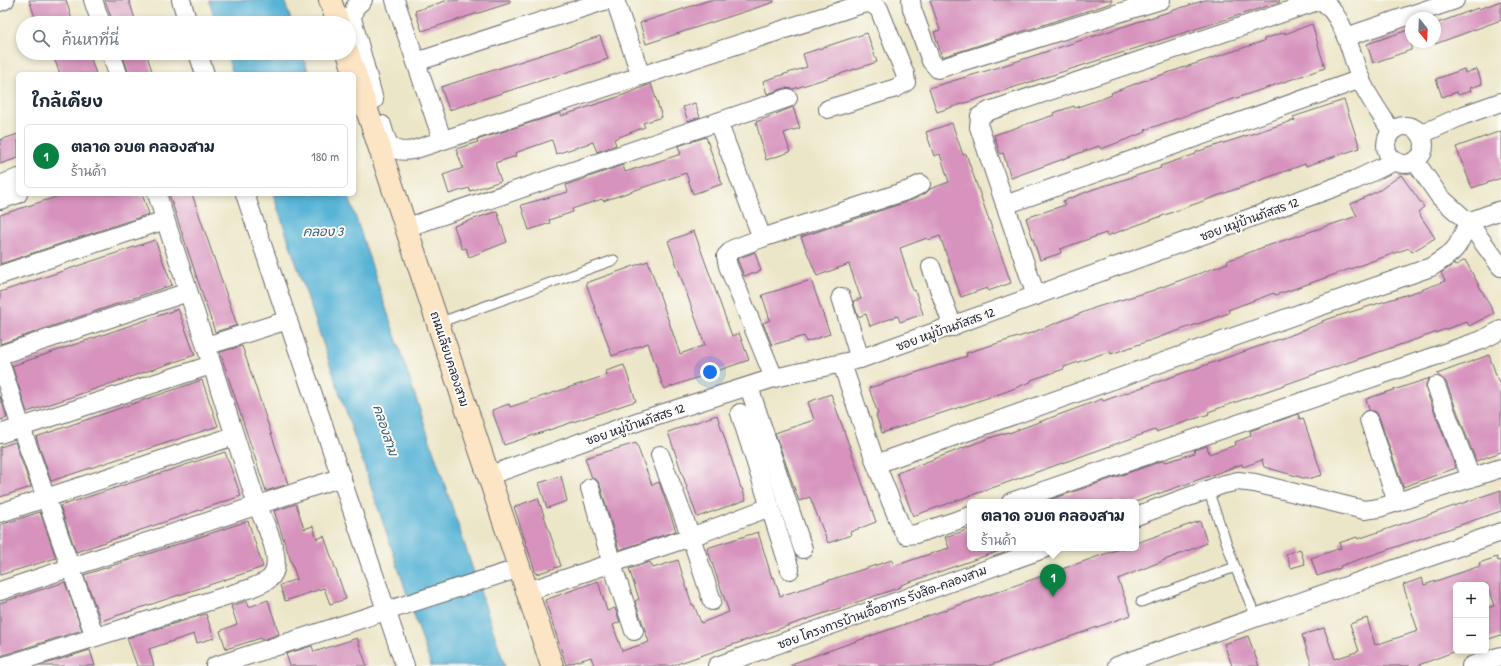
<!DOCTYPE html>
<html lang="th">
<head>
<meta charset="utf-8">
<style>
  :root { --surface:#fff; --page:#f6f6f7; --text:#1f2937; --muted:#747a83; --line:#e0e1e3; --accent:#0b8043 }
  body { margin:0; font-family:"Patrick Hand","Playpen Sans Thai",sans-serif; background:var(--page); color:var(--text) }
  .controls { position:absolute; right:12px; bottom:12px; display:grid; overflow:hidden; border-radius:6px; box-shadow:0 2px 6px #0003 }
  .controls button { width:36px; height:36px; display:grid; place-items:center; padding:0; border:0; border-bottom:1px solid var(--line); background:var(--surface); color:var(--text); font:20px sans-serif }
  .compass { position:absolute; left:1405px; top:12px; width:36px; height:36px; border-radius:50%; background:var(--surface); box-shadow:0 2px 6px #0003; rotate:162deg }
  .you { position:absolute; left:710px; top:372px; width:14px; height:14px; margin:-10px; border:3px solid #fff; border-radius:50%; background:#1a73e8; box-shadow:0 0 0 6px #1a73e833 }
  .badge { display:grid; place-items:center; width:26px; height:26px; border-radius:50%; background:var(--accent); color:#fff; font-size:13px; font-weight:700 }
  .pin { position:absolute; translate:-50% -33px; filter:drop-shadow(0 1px 2px #0008) }
  .pin::after { content:''; position:absolute; top:21px; width:14px; height:12px; background:inherit; clip-path:polygon(0 0,100% 0,50% 100%) }
  .popup { position:absolute; left:967px; top:499px; width:172px; height:52px; box-sizing:border-box; display:grid; place-content:center; border-radius:6px; background:var(--surface); filter:drop-shadow(0 1px 3px #0005); font-size:13px; white-space:nowrap; color:var(--muted) }
  .popup b { font-size:15px; color:var(--text) }
  .popup::after { content:''; position:absolute; left:50%; top:100%; margin-left:-8px; border:8px solid transparent; border-top-color:var(--surface) }
  .list { margin:0; padding:0; list-style:none }
  h2 { display:flex; justify-content:space-between; align-items:center; height:52px; margin:0; padding:0 16px; font-size:17px }
  h2 small { font-size:13px; font-weight:400; color:var(--muted) }
  .list li { display:grid; grid-template-columns:26px 1fr auto; gap:12px; align-items:center; box-sizing:border-box; height:64px; margin:0 8px 8px; padding:0 8px; border:1px solid var(--line); border-radius:6px }
  .list b { display:block; font-size:15px; white-space:nowrap }
  .list p { margin:0; font-size:13px; white-space:nowrap; color:var(--muted) }
  .list em { font-size:13px; font-style:normal; color:var(--muted) }
  .icon { flex:none; width:22px; height:22px; fill:none; stroke:currentColor; stroke-width:2; stroke-linecap:round; stroke-linejoin:round }
  .map { position:relative; flex:none; width:1501px; height:666px; overflow:hidden }
  .search { position:absolute; background:var(--surface); box-shadow:0 2px 6px #0003; left:16px; top:16px; width:340px; height:44px; display:flex; align-items:center; gap:10px; box-sizing:border-box; padding:0 14px; border-radius:22px; color:var(--muted); font-size:15px }
  .panel { position:absolute; background:var(--surface); box-shadow:0 2px 6px #0003; left:16px; top:72px; width:340px; height:124px; border-radius:6px }
  .map>svg:first-child { display:block }
  .water { fill:#58b4d6; stroke:#3d6b88 }
  .building { fill:#d793bd }
  .lines { fill:none; stroke-linecap:round; stroke-linejoin:round }
  .service-casing { stroke:#69676c; stroke-width:11 }
  .minor-casing { stroke:#69676c; stroke-width:20 }
  .secondary-casing { stroke:#69676c; stroke-width:24 }
  .service { stroke:#fff; stroke-width:9 }
  .minor { stroke:#fff; stroke-width:18 }
  .secondary { stroke:#fce5c4; stroke-width:22 }
  .labels { text-anchor:middle; dominant-baseline:central; stroke-width:4; stroke-linejoin:round; paint-order:stroke }
  .street-label { font-size:12px; fill:#22223b; stroke:#fdfcf7 }
  .water-label { font-size:13px; font-style:italic; fill:#385c79; stroke:#fdfcf7 }
</style>
</head>
<body>
<div class="map">
<svg width="1501" height="666" viewBox="0 0 1501 666">
  <rect width="100%" height="100%" fill="#fdfcf7"/>
  <filter id="ink" filterUnits="userSpaceOnUse"><feTurbulence type="fractalNoise" baseFrequency=".025" numOctaves="2"/><feDisplacementMap in="SourceGraphic" scale="8" xChannelSelector="R" yChannelSelector="G"/><feConvolveMatrix kernelMatrix="1 2 1 2 8 2 1 2 1" color-interpolation-filters="sRGB"/></filter>
  <filter id="wash" filterUnits="userSpaceOnUse"><feTurbulence type="fractalNoise" baseFrequency=".012" numOctaves="4" result="noise"/><feDisplacementMap in="SourceGraphic" scale="16" xChannelSelector="R" yChannelSelector="G"/><feGaussianBlur stdDeviation="0.9" result="paint"/><feColorMatrix in="noise" values="0 0 0 0 0 0 0 0 0 0 0 0 0 0 0 0 0 1.4 0 .05"/><feComposite in="paint" operator="in"/></filter>
  <g filter="url(#wash)">
    <rect width="100%" height="100%" fill="#ece6c8"/>
    <g class="water">
      <path d="M209 0H284L292 23H216Z"/>
      <path d="M226 53H302L309 74H233Z"/>
      <path d="M273 194H348L505 666H431Z"/>
    </g>
    <g id="blocks">
      <g class="building">
        <path d="M29 0H66L73 23H37Z"/>
        <path d="M105 0H129L135 19 124 23H113Z"/>
        <path d="M448 0H510V3L422 31 415 11Z"/>
        <path d="M710 0H773L774 2 646 44 640 23Z"/>
        <path d="M930 0H1112V3L942 57 934 32 940 30Z"/>
        <path d="M1205 0H1279L1280 2 937 112 929 88 996 68Z"/>
        <path d="M1501 1V20L1435 44V24L1478 8 1479 9Z"/>
        <path d="M1312 24 1325 68 1207 108 1145 130 1146 132 1101 149 1099 146 1011 178 1003 153 1000 154 994 135 1054 115 1053 113 1074 106 1075 108 1112 95 1111 93 1140 82 1264 41V39L1285 32V34Z"/>
        <path d="M1411 29V50L1373 63 1367 44Z"/>
        <path d="M867 33 877 62 793 89 785 88 767 94 763 81 807 67 803 54Z"/>
        <path d="M600 36 608 59 449 110 441 87Z"/>
        <path d="M52 53H89L96 74H60Z"/>
        <path d="M122 53H146L153 74H129Z"/>
        <path d="M1464 69 1465 73 1477 69 1482 84 1470 88 1471 91 1458 95 1457 92 1442 97 1436 79Z"/>
        <path d="M651 84 662 117 643 123 645 127 614 139 616 145 597 152 593 142 556 154 552 140 515 153 516 156 495 163 501 181 470 191 469 188 449 194 443 175 463 168 456 149 478 142 477 140 561 113V116L618 97Z"/>
        <path d="M1344 100 1360 148 1306 166 1305 164 1107 236 1106 233 1060 249 1061 253 1040 260 1026 218 1065 205 1063 201 1094 189 1161 168 1160 166 1196 154V152L1295 120 1293 117Z"/>
        <path d="M695 103 700 117 688 121 683 107Z"/>
        <path d="M793 107 800 128 784 133 790 152 766 160 756 122Z"/>
        <path d="M952 123 963 155 966 154 1011 283 988 291 987 288 961 297 940 236 928 240 927 238 900 248 913 291 915 290 923 314 900 322 898 316 870 326 866 314 858 317 853 301 861 299 849 264 817 276 801 237 912 200 926 193 930 189 949 182 940 154 934 156 926 132Z"/>
        <path d="M1501 131V178L1472 188 1456 147Z"/>
        <path d="M18 134V158L0 164V140Z"/>
        <path d="M706 137 722 184 693 194 686 173 603 201 602 199 572 209 573 212 549 220 550 223 529 230 521 205 568 192 566 185 623 165 625 172 681 154 678 146Z"/>
        <path d="M1401 175 1424 207 1418 212 1435 238 1412 252 1409 248 1291 290 1275 295 1274 293 1228 310 1229 313 1111 354 1110 351 1064 367V369L1031 380V382L1002 393 882 433 876 415 878 414 869 388 967 356 966 353 1031 333 1097 307 1151 291 1228 263 1227 261 1261 248 1357 216 1351 204 1380 190Z"/>
        <path d="M65 194H142L149 214 0 264V215Z"/>
        <path d="M169 194H192L237 325 215 332Z"/>
        <path d="M497 211 507 242 469 257 466 248 462 249 454 226Z"/>
        <path d="M694 231 732 336 739 333 749 360 664 389 648 343 612 356 586 283 648 261 680 354 705 345 668 241Z"/>
        <path d="M155 240 172 285 0 344V292Z"/>
        <path d="M755 252 761 271 744 276 737 259Z"/>
        <path d="M1465 260 1494 313 1469 326 1467 322 1329 369 1208 412 1209 414 1156 432 1155 430 913 516 897 473 987 439 1008 432 1009 433 1102 399 1103 401 1294 334 1323 322 1322 321 1421 290 1445 281 1441 273 1454 264 1455 266Z"/>
        <path d="M811 280 830 334 806 342 804 336 772 345 763 323 770 320 762 295Z"/>
        <path d="M178 309 195 355 27 412 12 366Z"/>
        <path d="M242 346 288 484 266 491 220 352Z"/>
        <path d="M1489 355 1501 389V452L1476 461 1446 382 1437 374Z"/>
        <path d="M624 365 636 401 504 445 492 410 509 404 510 407 607 375 606 371Z"/>
        <path d="M1430 378 1426 384V390L1456 468 1403 487 1379 417 1376 412 1369 410 1366 399Z"/>
        <path d="M202 380 218 426 51 481 36 437Z"/>
        <path d="M831 394 876 522 850 532 851 535 828 543 810 497 799 501 775 433 814 420 808 402Z"/>
        <path d="M0 396 7 418 0 420Z"/>
        <path d="M1298 414 1300 419 1303 418 1322 475 1307 479 1264 467 1262 460 1243 467 1242 464 1229 469 1135 502H1044L1162 461H1165L1166 462 1195 453 1194 450 1207 446 1209 454 1236 445 1235 442 1251 436 1250 431Z"/>
        <path d="M717 415 741 488H742L746 500 697 517 668 432Z"/>
        <path d="M15 442 31 487 0 497V447Z"/>
        <path d="M636 443 652 485 659 482 676 531 619 550 600 485 597 480 592 478 585 458Z"/>
        <path d="M225 452 241 496 76 552 60 506Z"/>
        <path d="M561 476 567 501 547 508 539 483Z"/>
        <path d="M1501 490V511L1340 566 1341 568 1317 576 1311 558 1341 548 1339 543 1357 537 1358 539Z"/>
        <path d="M538 498 561 566 536 574 514 507Z"/>
        <path d="M296 504 304 529 313 526 317 539 324 536 346 599 330 604 324 588 285 601 280 585 297 579 274 511Z"/>
        <path d="M40 512 56 558 0 575V525Z"/>
        <path d="M248 521 263 567 101 621 84 575Z"/>
        <path d="M1200 521 1207 543 1118 579 1131 615 988 666H792L791 664 1122 548H1136V543Z"/>
        <path d="M970 529V548H1001L1002 550 901 585V587L671 666H594L591 657 566 665 545 600 598 581 607 611 615 608 620 622 613 625 622 651 649 642 635 601 639 599 629 569 650 562 653 568 678 560 692 605H694L701 623 729 612 707 548 758 532 772 578 774 577 780 596 892 560 894 566 936 552 949 548 945 537Z"/>
        <path d="M1300 549 1305 564 1291 568 1286 554Z"/>
        <path d="M1497 557 1498 561 1501 560V635L1486 640V608L1494 606 1487 585H1456V651L1416 666H1312L1302 635 1324 628 1335 659 1359 651 1350 624 1367 618 1375 645 1418 631 1403 585 1422 578 1424 585 1480 566 1479 563Z"/>
        <path d="M65 582 82 630 0 656V603Z"/>
        <path d="M268 600 279 634 262 640 261 638 226 649 220 631 237 624 231 606 247 601 249 607Z"/>
        <path d="M206 614 214 638 197 643 194 634 149 649 154 666H137L127 638Z"/>
        <path d="M1248 636 1259 666H1232L1224 644Z"/>
        <path d="M357 638 367 666H290L286 654 312 646 314 652Z"/>
        <path d="M90 650 95 666H39Z"/>
      </g>
    </g>
  </g>
  <g filter="url(#ink)">
    <use href="#blocks" fill-opacity="0" stroke="#69676c" stroke-width="1"/>
    <g class="lines">
      <g class="service-casing">
        <g id="service">
          <path d="M438 323 614 260"/>
          <path d="M1208 490 1235 567"/>
          <path d="M1141 602 1235 567 1256 617"/>
        </g>
      </g>
      <g class="minor-casing">
        <g id="minor">
          <path d="M93 0 101 23"/>
          <path d="M181 0 188 23"/>
          <path d="M363 0 355 7 352 18 374 100"/>
          <path d="M395 0 442 139"/>
          <path d="M615 0 641 76"/>
          <path d="M911 0 912 9 931 61 938 69 1161 0"/>
          <path d="M0 2 5 0"/>
          <path d="M1346 37 1455 0"/>
          <path d="M111 53 118 74"/>
          <path d="M198 53 205 74"/>
          <path d="M416 62 607 0"/>
          <path d="M718 122 762 238"/>
          <path d="M382 125C387 144 390 154 413 150L862 4 871 3 879 9 905 74 906 82 896 88 828 109"/>
          <circle cx="1405" cy="145" r="19"/>
          <path d="M1422 134 1464 115 1501 102"/>
          <path d="M1415 161 1440 197 1468 222 1501 267"/>
          <path d="M0 185 18 178"/>
          <path d="M245 194 405 666"/>
          <path d="M0 200 18 194"/>
          <path d="M1005 205 1361 79"/>
          <path d="M405 228 788 98"/>
          <path d="M931 267 953 327"/>
          <path d="M0 275 165 220"/>
          <path d="M1036 296 979 127 980 116 989 111 1321 0C1345 17 1350 52 1360 78 1367 96 1381 114 1391 131"/>
          <path d="M841 297 860 359"/>
          <path d="M206 346 288 320"/>
          <path d="M0 355 188 292"/>
          <path d="M0 362 21 427 95 637"/>
          <path d="M842 364 876 464 902 529 906 535 916 534 970 516"/>
          <path d="M774 378 728 266 726 256 733 249 762 238 909 190 921 184"/>
          <path d="M1436 386 1471 478"/>
          <path d="M749 387 803 549"/>
          <path d="M740 413 790 570"/>
          <path d="M1369 420 1397 502"/>
          <path d="M0 434 211 365"/>
          <path d="M660 455 691 537 712 601"/>
          <path d="M876 464 1431 267C1455 252 1458 249 1468 222L1501 210"/>
          <path d="M488 476 645 419 774 378 860 359 1355 180 1395 161"/>
          <path d="M590 488 612 564 634 631"/>
          <path d="M1011 502 1482 340 1501 330"/>
          <path d="M0 513 234 436"/>
          <path d="M1136 516 1221 485 1238 481 1255 483 1364 510 1379 508 1501 468"/>
          <path d="M0 591 342 477"/>
          <path d="M528 591 691 537 770 507"/>
          <path d="M4 666 251 588C256 586 263 583 268 580 288 565 264 523 257 505L157 194"/>
          <path d="M215 666 520 568"/>
          <path d="M717 666 1046 548"/>
          <path d="M1117 666 1501 532"/>
          <path d="M1471 666 1501 656"/>
        </g>
      </g>
      <g class="secondary-casing">
        <g id="secondary">
          <path d="M330 0 338 23"/>
          <path d="M348 53 552 666"/>
        </g>
      </g>
      <use href="#service" class="service"/>
      <use href="#minor" class="minor"/>
      <use href="#secondary" class="secondary"/>
    </g>
  </g>
  <g class="labels">
    <g class="street-label">
      <text transform="translate(1249 219) rotate(-20)">ซอย หมู่บ้านภัสสร 12</text>
      <text transform="translate(945 329) rotate(-20)">ซอย หมู่บ้านภัสสร 12</text>
      <text transform="translate(450 359) rotate(72)">ถนนเลียบคลองสาม</text>
      <text transform="translate(635 424) rotate(-19)">ซอย หมู่บ้านภัสสร 12</text>
      <text transform="translate(882 607) rotate(-20)">ซอย โครงการบ้านเอื้ออาทร รังสิต-คลองสาม</text>
    </g>
    <g class="water-label">
      <text x="323" y="231">คลอง 3</text>
      <text transform="translate(386 430) rotate(72)">คลองสาม</text>
    </g>
  </g>
</svg>
<div class="controls">
<button>+</button>
<button>−</button>
</div>
<svg class="compass" viewBox="-18 -18 36 36"><path d="M0-13l5 13h-10z" fill="#e53935"/><path d="M0 13l5-13h-10z" fill="#747a83"/></svg>
<div class="you"></div>
<div class="pin badge" style="left:1053px;top:597px">1</div>
<div class="popup"><b>ตลาด อบต คลองสาม</b>ร้านค้า</div>
<div class="search"><svg class="icon" aria-label="search" viewBox="0 0 24 24"><circle cx="10" cy="10" r="6"/><path d="M15 15l6 6"/></svg>ค้นหาที่นี่</div>
<section class="panel">
<h2>ใกล้เคียง<small></small></h2>
<ul class="list">
<li><span class="badge">1</span><div><b>ตลาด อบต คลองสาม</b><p>ร้านค้า</p></div><em>180 m</em></li>
</ul>
</section>
</div>
</body>
</html>
